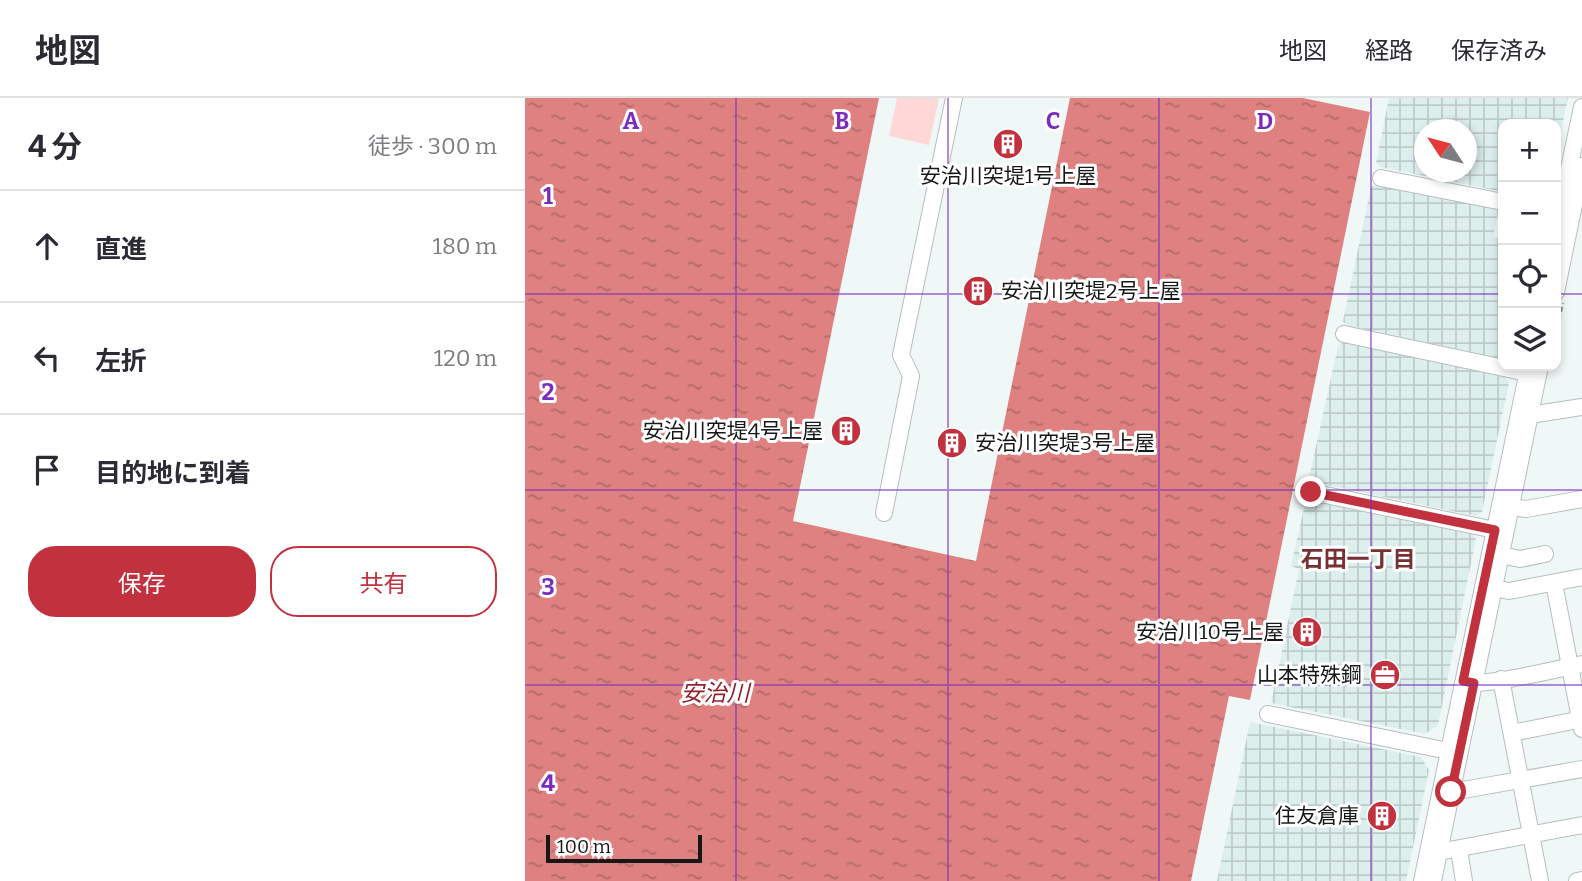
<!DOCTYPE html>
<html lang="ja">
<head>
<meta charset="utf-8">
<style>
  :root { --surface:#fff; --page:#f7f7f7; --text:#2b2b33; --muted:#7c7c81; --line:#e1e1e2; --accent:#c1313e }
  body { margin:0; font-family:Bitter,"Noto Sans JP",serif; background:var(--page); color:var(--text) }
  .controls { position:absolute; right:21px; top:21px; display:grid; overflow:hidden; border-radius:14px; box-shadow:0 4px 10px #0003 }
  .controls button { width:63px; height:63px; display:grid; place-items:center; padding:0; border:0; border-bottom:2px solid var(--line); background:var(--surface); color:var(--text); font:35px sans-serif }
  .compass { position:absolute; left:889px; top:21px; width:63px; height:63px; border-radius:50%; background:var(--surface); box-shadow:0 4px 10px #0003; rotate:306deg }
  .scale { position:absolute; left:21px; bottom:18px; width:156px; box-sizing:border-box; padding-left:7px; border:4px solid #161818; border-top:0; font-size:19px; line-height:24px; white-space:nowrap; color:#161818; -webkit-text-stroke:5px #fff; paint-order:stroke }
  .stop { position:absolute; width:21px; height:21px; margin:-16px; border:5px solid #c1313e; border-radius:50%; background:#fff }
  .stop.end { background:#c1313e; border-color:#fff; box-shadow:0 2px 7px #0008 }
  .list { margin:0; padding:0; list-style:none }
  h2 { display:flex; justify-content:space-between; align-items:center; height:91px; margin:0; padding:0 28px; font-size:30px }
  h2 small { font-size:23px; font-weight:400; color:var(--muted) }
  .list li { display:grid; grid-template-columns:46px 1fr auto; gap:21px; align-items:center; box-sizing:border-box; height:112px; padding:0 28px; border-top:2px solid var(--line) }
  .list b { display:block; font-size:26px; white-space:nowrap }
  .list em { font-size:23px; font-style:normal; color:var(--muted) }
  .actions { display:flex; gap:14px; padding:21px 28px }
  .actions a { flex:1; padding:16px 0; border:2px solid var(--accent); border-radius:28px; text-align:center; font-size:24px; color:var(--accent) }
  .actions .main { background:var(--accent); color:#fff }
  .icon { flex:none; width:38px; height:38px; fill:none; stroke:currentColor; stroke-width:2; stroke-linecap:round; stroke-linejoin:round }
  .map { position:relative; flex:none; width:1057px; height:783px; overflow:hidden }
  header { display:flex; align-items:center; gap:42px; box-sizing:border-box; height:98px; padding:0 35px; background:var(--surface); border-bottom:2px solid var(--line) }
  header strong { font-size:33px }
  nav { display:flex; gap:38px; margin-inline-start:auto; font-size:24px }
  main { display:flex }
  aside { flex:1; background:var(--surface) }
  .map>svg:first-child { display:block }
  .industrial { fill:url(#industrial-grid); fill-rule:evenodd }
  .green { fill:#fed8d6 }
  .water { fill:url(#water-ripples) }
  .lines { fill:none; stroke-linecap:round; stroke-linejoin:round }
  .minor-casing { stroke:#b6bebd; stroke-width:18 }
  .path { stroke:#858a8a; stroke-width:2; stroke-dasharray:5 3.5; stroke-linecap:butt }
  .minor { stroke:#fff; stroke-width:16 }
  .route { stroke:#c1313e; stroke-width:9 }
  .grid { fill:none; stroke:#7b2cbf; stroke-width:2; stroke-opacity:0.55 }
  .labels { text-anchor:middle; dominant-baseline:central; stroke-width:6; stroke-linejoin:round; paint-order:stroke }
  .poi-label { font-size:21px; fill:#161818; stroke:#fff; text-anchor:end }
  .neighbourhood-label { font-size:23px; font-weight:bold; fill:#783133; stroke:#fff }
  .water-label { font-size:23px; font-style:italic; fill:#90232c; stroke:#fff }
  .grid-label { font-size:23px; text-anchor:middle; font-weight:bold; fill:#7b2cbf; stroke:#fff; stroke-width:6; stroke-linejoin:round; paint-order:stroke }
</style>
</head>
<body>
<header>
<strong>地図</strong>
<nav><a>地図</a><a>経路</a><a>保存済み</a></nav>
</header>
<main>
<aside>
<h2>4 分<small>徒歩 · 300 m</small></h2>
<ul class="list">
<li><svg class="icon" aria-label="ahead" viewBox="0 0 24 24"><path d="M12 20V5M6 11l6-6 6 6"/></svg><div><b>直進</b></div><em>180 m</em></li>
<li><svg class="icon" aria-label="left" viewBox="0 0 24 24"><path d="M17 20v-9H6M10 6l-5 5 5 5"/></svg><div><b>左折</b></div><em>120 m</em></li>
<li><svg class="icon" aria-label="arrive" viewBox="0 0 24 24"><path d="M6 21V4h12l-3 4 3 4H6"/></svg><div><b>目的地に到着</b></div></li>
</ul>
<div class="actions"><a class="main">保存</a><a>共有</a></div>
</aside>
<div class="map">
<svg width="1057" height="783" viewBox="0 0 1057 783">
  <defs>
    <pattern id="industrial-grid" width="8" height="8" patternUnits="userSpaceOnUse" patternTransform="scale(1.75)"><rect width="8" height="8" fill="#ddefed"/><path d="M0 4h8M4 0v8" fill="none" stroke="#bdccca"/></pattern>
    <pattern id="water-ripples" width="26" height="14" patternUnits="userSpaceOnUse" patternTransform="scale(1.75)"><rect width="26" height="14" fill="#de8180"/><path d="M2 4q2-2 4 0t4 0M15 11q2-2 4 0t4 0" fill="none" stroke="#b36968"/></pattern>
  </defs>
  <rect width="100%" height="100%" fill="#f0f8f7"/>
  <g class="industrial">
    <path d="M864 0H1043L1031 57V26H978V94L855 69 851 65ZM900 32H942V74H900Z"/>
    <path d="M851 86 974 111 968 139 978 141V261L821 227 818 223 846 89Z"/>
    <path d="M819 244 979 278 984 285 957 414 951 418 787 384 784 380 813 248Z"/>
    <path d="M784 402 947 435 951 441 913 627 900 636 746 605 774 471 766 468 780 406Z"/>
    <path d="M725 624 896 659 904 672 881 783H692Z"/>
  </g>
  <path class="green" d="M372 0H414L404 47 364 38Z"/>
  <path class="water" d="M0 0H354L268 423 451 463 545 0H778L845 14 725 602 704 598 666 783H0Z"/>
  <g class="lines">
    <g class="minor-casing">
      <g id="minor">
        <path d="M856 80 978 104"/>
        <path d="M1031 132 1057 9"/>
        <path d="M1031 194 1057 68"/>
        <path d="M819 236 1002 275"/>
        <path d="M1005 317 1057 309"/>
        <path d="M786 394 970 432"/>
        <path d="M986 409 1001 411 1057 401"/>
        <path d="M359 415 386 278 376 257 429 0"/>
        <path d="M976 457 995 461 1020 456"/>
        <path d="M1029 485 1057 631"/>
        <path d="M969 490 984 493 1057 479"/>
        <path d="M976 581 1015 783"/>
        <path d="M942 584C965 588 1031 571 1057 566"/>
        <path d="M743 616 923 653"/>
        <path d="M987 635 1057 621"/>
        <path d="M927 694 1057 671"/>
        <path d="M934 752 939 783"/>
        <path d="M914 754 1057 727"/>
        <path d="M897 783 1004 268"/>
        <path d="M908 783 1015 268"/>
        <path d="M1052 783 1057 782"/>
      </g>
    </g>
    <path class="path" d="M1031 239 1038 205"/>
    <use href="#minor" class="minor"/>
  </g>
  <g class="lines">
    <path class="route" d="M786 394 970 432 938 583 949 585 926 694"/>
  </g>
  <path class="grid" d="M211 0V783M423 0V783M634 0V783M846 0V783M0 196H978M1031 196H1057M0 392H1057M0 587H1057"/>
  <defs>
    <g id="building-disc" transform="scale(1.575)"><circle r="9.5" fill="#c1313e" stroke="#fff"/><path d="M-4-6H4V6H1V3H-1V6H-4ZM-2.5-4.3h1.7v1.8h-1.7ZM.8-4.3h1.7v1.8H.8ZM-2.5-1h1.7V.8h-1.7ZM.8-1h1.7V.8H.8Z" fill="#fff"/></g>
    <g id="office-disc" transform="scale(1.575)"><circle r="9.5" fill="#c1313e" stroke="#fff"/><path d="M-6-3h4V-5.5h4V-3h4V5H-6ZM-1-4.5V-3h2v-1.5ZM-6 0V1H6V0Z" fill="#fff"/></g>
  </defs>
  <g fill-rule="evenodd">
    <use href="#building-disc" x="483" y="46"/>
    <use href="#building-disc" x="453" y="193"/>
    <use href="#building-disc" x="321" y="333"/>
    <use href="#building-disc" x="427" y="345"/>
    <use href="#building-disc" x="782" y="534"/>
    <use href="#office-disc" x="860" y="577"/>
    <use href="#building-disc" x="857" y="718"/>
  </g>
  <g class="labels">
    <g class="poi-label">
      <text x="483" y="78" text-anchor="middle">安治川突堤1号上屋</text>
      <text x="476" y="193" text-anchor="start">安治川突堤2号上屋</text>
      <text x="298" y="333">安治川突堤4号上屋</text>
      <text x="450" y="345" text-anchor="start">安治川突堤3号上屋</text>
      <text x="759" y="534">安治川10号上屋</text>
      <text x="837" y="577">山本特殊鋼</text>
      <text x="834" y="718">住友倉庫</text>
    </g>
    <g class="neighbourhood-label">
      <text x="833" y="461">石田一丁目</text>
    </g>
    <g class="water-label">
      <text x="190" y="595">安治川</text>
    </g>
  </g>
  <g class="grid-label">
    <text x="106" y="31">A</text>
    <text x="317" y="31">B</text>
    <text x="528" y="31">C</text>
    <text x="740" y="31">D</text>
    <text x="23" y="106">1</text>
    <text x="23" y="302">2</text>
    <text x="23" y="497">3</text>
    <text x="23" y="693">4</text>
  </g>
</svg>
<div class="controls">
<button>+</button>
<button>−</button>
<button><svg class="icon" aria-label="locate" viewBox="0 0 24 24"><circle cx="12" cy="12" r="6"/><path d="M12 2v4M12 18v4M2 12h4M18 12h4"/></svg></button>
<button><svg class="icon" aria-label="layers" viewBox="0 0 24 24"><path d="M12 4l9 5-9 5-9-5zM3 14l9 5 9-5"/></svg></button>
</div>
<svg class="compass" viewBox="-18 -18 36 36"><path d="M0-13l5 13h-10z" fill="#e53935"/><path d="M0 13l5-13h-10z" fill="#7c7c81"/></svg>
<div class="scale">100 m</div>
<div class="stop" style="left:926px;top:694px"></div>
<div class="stop end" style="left:786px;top:394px"></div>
</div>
</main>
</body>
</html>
